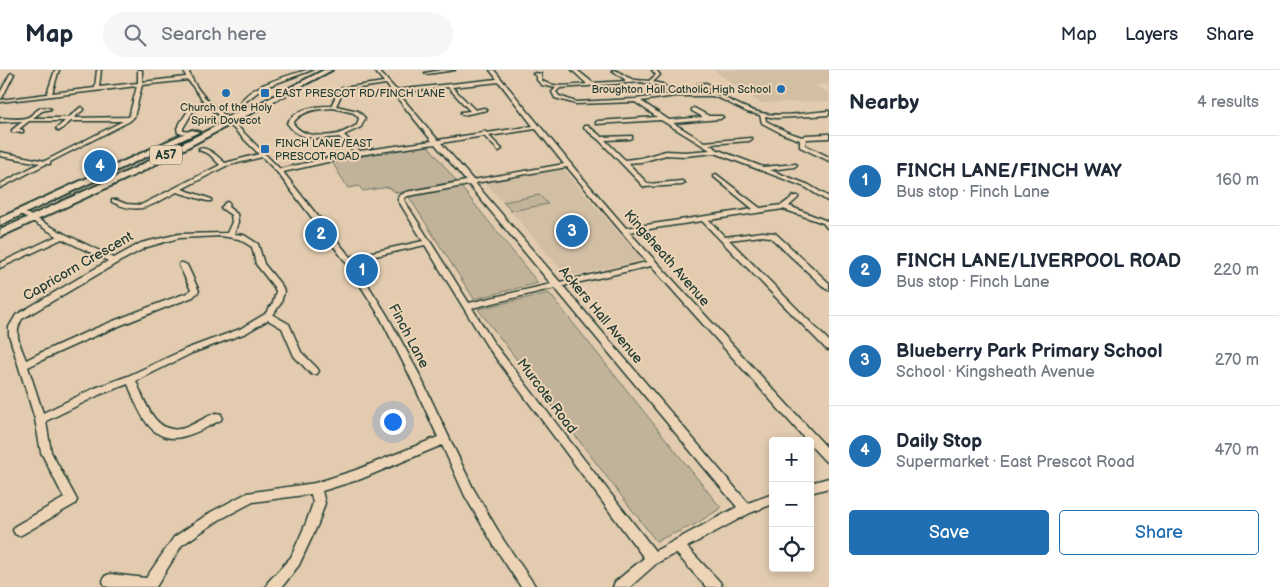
<!DOCTYPE html>
<html lang="en">
<head>
<meta charset="utf-8">
<style>
  :root { --surface:#fff; --page:#f6f6f7; --text:#1f2937; --muted:#747a83; --line:#e0e1e3; --accent:#1f6fb2 }
  body { margin:0; font-family:"Balsamiq Sans",sans-serif; background:var(--page); color:var(--text) }
  .controls { position:absolute; right:15px; bottom:15px; display:grid; overflow:hidden; border-radius:5px; box-shadow:0 2px 8px #0003 }
  .controls button { width:45px; height:45px; display:grid; place-items:center; padding:0; border:0; border-bottom:1px solid var(--line); background:var(--surface); color:var(--text); font:25px sans-serif }
  .you { position:absolute; left:392px; top:351px; width:18px; height:18px; margin:-12px; border:4px solid #fff; border-radius:50%; background:#1a73e8; box-shadow:0 0 0 8px #1a73e833 }
  .badge { display:grid; place-items:center; width:32px; height:32px; border-radius:50%; background:var(--accent); color:#fff; font-size:16px; font-weight:700 }
  .pin { position:absolute; translate:-50% -50%; border:2px solid #fff; box-shadow:0 1px 5px #0006 }
  .list { margin:0; padding:0; list-style:none }
  h2 { display:flex; justify-content:space-between; align-items:center; height:65px; margin:0; padding:0 20px; font-size:21px }
  h2 small { font-size:16px; font-weight:400; color:var(--muted) }
  .list li { display:grid; grid-template-columns:32px 1fr auto; gap:15px; align-items:center; box-sizing:border-box; height:90px; padding:0 20px; border-top:1px solid var(--line) }
  .list b { display:block; font-size:19px; white-space:nowrap }
  .list p { margin:0; font-size:16px; white-space:nowrap; color:var(--muted) }
  .list em { font-size:16px; font-style:normal; color:var(--muted) }
  .actions { display:flex; gap:10px; padding:15px 20px }
  .actions a { flex:1; padding:11px 0; border:1px solid var(--accent); border-radius:5px; text-align:center; font-size:18px; color:var(--accent) }
  .actions .main { background:var(--accent); color:#fff }
  .icon { flex:none; width:28px; height:28px; fill:none; stroke:currentColor; stroke-width:2; stroke-linecap:round; stroke-linejoin:round }
  .map { position:relative; flex:none; width:829px; height:517px; overflow:hidden }
  header { display:flex; align-items:center; gap:30px; box-sizing:border-box; height:70px; padding:0 25px; background:var(--surface); border-bottom:1px solid var(--line) }
  header strong { font-size:24px }
  nav { display:flex; gap:28px; margin-inline-start:auto; font-size:18px }
  .search { width:350px; height:45px; background:var(--page); display:flex; align-items:center; gap:12px; box-sizing:border-box; padding:0 18px; border-radius:28px; color:var(--muted); font-size:19px }
  main { display:flex }
  aside { flex:1; background:var(--surface) }
  .map>svg:first-child { display:block }
  .built { fill:#d1bea3 }
  .green { fill:#c1b39a; stroke:#707867 }
  .lines { fill:none; stroke-linecap:round; stroke-linejoin:round }
  .minor-casing { stroke:#1f3d34; stroke-width:3 }
  .highway-casing { stroke:#1f3d34; stroke-width:4 }
  .minor { fill:#eed4b6; fill-rule:evenodd }
  .highway { fill:#eed4b6; fill-rule:evenodd }
  .poi-dot { fill:#1f6fb2; stroke:#eed4b6; stroke-width:2 }
  .labels { text-anchor:middle; dominant-baseline:central; stroke-width:4; stroke-linejoin:round; paint-order:stroke }
  .far-poi-label { font-size:11px; fill:#1f3d34; stroke:#eed4b6; text-anchor:start }
  .shield { fill:#eed4b6; stroke:#5d6a5b; stroke-width:1 }
  .shield-label { font-size:12px; font-weight:bold; fill:#1f3d34 }
  .street-label { font-size:14px; fill:#1f3d34; stroke:#eed4b6 }
</style>
</head>
<body>
<header>
<strong>Map</strong>
<div class="search"><svg class="icon" aria-label="search" viewBox="0 0 24 24"><circle cx="10" cy="10" r="6"/><path d="M15 15l6 6"/></svg>Search here</div>
<nav><a>Map</a><a>Layers</a><a>Share</a></nav>
</header>
<main>
<div class="map">
<svg width="829" height="517" viewBox="0 0 829 517">
  <rect width="100%" height="100%" fill="#e2cbae"/>
  <filter id="ink" filterUnits="userSpaceOnUse"><feTurbulence type="fractalNoise" baseFrequency=".02" numOctaves="2"/><feDisplacementMap in="SourceGraphic" scale="10" xChannelSelector="R" yChannelSelector="G"/><feConvolveMatrix kernelMatrix="1 2 1 2 8 2 1 2 1" color-interpolation-filters="sRGB"/></filter>
  <g filter="url(#ink)">
    <g class="built">
      <path d="M714 0H829V14L815 15 829 24V31L760 33Z"/>
      <path d="M563 99 642 190 568 207 485 112Z"/>
    </g>
    <g class="green">
      <path d="M190 65 196 67 65 131 59 128Z"/>
      <path d="M427 74 456 111 397 123 388 117 363 121 359 116 348 118 332 92Z"/>
      <path d="M461 117 538 213 474 229 409 127Z"/>
      <path d="M539 125 548 134 511 141 503 132Z"/>
      <path d="M549 223 721 438 694 455 656 471 478 239Z"/>
    </g>
    <g class="lines">
      <g class="minor-casing">
        <g id="minor">
          <path d="M55 0H59L52 23 95 18 97 0H101L99 17 138 13V0H142V12L186 7 184 0H188C196 21 210 34 227 47L250 36H254V38L230 49 280 99 355 82 339 67C320 69 298 71 287 53 298 38 314 36 331 36L338 22 342 18 384 12 374 0H378L396 20 497 9 490 0H494L575 99 626 158 753 139 714 107V105L716 104 760 138 782 135 794 126H798V128L789 136 827 151 829 152V159L827 158 823 153 783 139 709 150 725 167 762 162 775 163 829 213V220L826 219 770 167 762 166 729 170 829 271V280L826 279 702 151 629 162 829 380V393L825 391 810 375V371H807L651 196 563 216 748 433 773 424V434L750 443 687 477 720 512 722 517H706L676 483 657 493 630 517H613L615 512 644 488 487 276 425 175 353 191 387 245 418 302 473 418 504 471 536 517H521L496 479 465 426 442 375 361 409 322 421 325 433 318 454 299 495 282 517H266L268 512 291 487 306 453 313 433 311 424 253 432 219 450 182 475 156 517H109L105 516 103 511 105 506 110 504 146 508 174 467 211 442 247 423 315 413 356 400 438 367 408 302 379 245 345 191 277 102 262 87 226 96 182 119 211 129V131H207L177 122C151 135 141 146 112 132V130H116L126 134 141 135 220 95 209 84 199 80V78C210 78 217 86 225 93L259 84 225 50H221L220 49 222 48 207 36 195 38 183 58V61L192 62V64L178 63 177 58 191 36 205 33 188 10 142 15 134 47 130 51 50 92V94H46L0 118V114L40 93 0 86V82L45 91 123 51H71L59 61 56 59 65 51H29L19 59 23 60V62H12V60L23 51 0 52V48C8 48 18 50 25 48 36 46 36 33 51 39L42 41 33 48H68L81 37 84 39 74 48 129 47 137 16 0 32V30L47 24ZM499 12 533 56 487 63 484 61 482 63 438 70 398 23 448 17 470 41 461 42V44L463 45 487 40 484 38 475 40 452 17ZM386 14 432 71 360 81 344 65 361 57 365 48 358 41 336 36 342 23 345 20ZM333 38 354 43 359 48 357 55C351 58 344 62 338 64 323 67 301 67 293 53 302 40 318 39 333 38ZM536 59 564 94 473 110 441 73 484 66 499 81 502 79 489 66ZM435 74 466 111 406 122 399 126 398 130 423 171 350 187 283 102 359 85ZM567 97 647 192 560 212 475 113ZM469 115 551 214 469 233 404 130V128L408 126ZM555 218 737 437 655 481 493 272 472 238Z"/>
          <path d="M306 0H312L263 18 245 32V34L247 36V37H243L240 34C247 16 288 6 306 0Z"/>
          <path d="M442 0H455L427 4 425 3Z"/>
          <path d="M572 0H577L593 13 627 11 612 0C620 0 624 7 632 9 636 11 644 10 649 11L656 5 652 0H656L660 5 653 12 662 14 676 24H710V19L705 15 698 14 706 13 714 17V24C727 28 738 35 751 40 775 49 804 43 829 41V45L776 48 765 46 766 51 787 62 802 67 806 65 829 64V68L807 69 806 70 805 75 829 87V91L800 77V70L783 64 762 53 760 45 747 42 721 29 712 26H675L641 31 669 50 703 47 692 41V39L694 38 709 46H722L723 47 720 49 673 53 704 72 751 68 752 69 749 71 709 74 718 80 763 97 796 94 797 95 794 97 770 100 809 115 829 127V132L805 117 715 83 685 86 666 85 641 92 628 93 648 114 682 111 685 113 682 115 644 117 599 70 584 58V56H588L602 67 632 66V68L630 69 605 70 625 90 641 88 666 81 685 82 710 80 661 50 596 54V52L598 51 657 47 635 32 576 34 555 28 552 22 556 18 542 15 537 10V6L533 4 535 3 541 4V10C553 19 573 15 587 14ZM641 12 659 16 671 24 636 29 576 32 559 26 556 22 560 18Z"/>
          <path d="M12 3 14 4 2 28 0 29V23L10 4Z"/>
          <path d="M227 132 230 134 228 137 237 144 238 152 234 164 244 165 258 174 264 194 282 216 284 221 281 233 273 245 289 254 301 282 317 298 319 301 317 304H311L294 286 282 258 268 250 246 263 192 283 136 311C145 331 155 367 184 358 195 354 204 348 213 344L217 343 221 344 222 347 221 350C209 356 197 363 185 366 150 377 138 339 128 314L101 324 46 351 51 382 77 430 75 434 23 464 19 466 15 464 13 460 15 456 64 428 41 382 35 349 9 265V257L16 245 108 191 62 169 0 198V193L57 166 19 143 20 142H24L65 164 114 188 141 173 179 164 227 163 232 152 231 145 221 138 225 133ZM221 166 239 169 252 177 256 194 274 217 276 221 273 233 265 244 240 259 186 279 128 306 95 318 43 343 28 297C82 270 137 248 193 227L199 221 187 195 183 193H180L179 195 191 220 187 223C132 243 78 264 26 290 20 274 13 264 22 249L117 193 147 177 179 168Z"/>
          <path d="M829 408V418L810 423V413Z"/>
        </g>
      </g>
      <g class="highway-casing">
        <g id="highway">
          <path d="M324 0H332L141 102 0 167V160L135 98Z"/>
          <path d="M192 60 199 62 0 155V148Z"/>
        </g>
      </g>
      <use href="#minor" class="minor"/>
      <use href="#highway" class="highway"/>
    </g>
  </g>
  <g class="poi-dot">
    <circle cx="781" cy="19" r="5"/>
    <circle cx="226" cy="23" r="5"/>
    <rect x="260" y="18" width="10" height="10" rx="2.5"/>
    <rect x="260" y="74" width="10" height="10" rx="2.5"/>
  </g>
  <g class="labels">
    <g class="far-poi-label">
      <text x="771" y="19" text-anchor="end">Broughton Hall Catholic High School</text>
      <text x="275" y="23">EAST PRESCOT RD/FINCH LANE</text>
      <text x="226" y="37" text-anchor="middle">Church of the Holy<tspan x="226" dy="13">Spirit Dovecot</tspan></text>
      <text x="275" y="73">FINCH LANE/EAST<tspan x="275" dy="13">PRESCOT ROAD</tspan></text>
    </g>
    <rect class="shield" x="150" y="75.5" width="32" height="19" rx="4"/>
    <g class="shield-label">
      <text x="166" y="85">A57</text>
    </g>
    <g class="street-label">
      <text transform="translate(667 188) rotate(49)">Kingsheath Avenue</text>
      <text transform="translate(78 196) rotate(-30)">Capricorn Crescent</text>
      <text transform="translate(601 245) rotate(50)">Ackers Hall Avenue</text>
      <text transform="translate(409 266) rotate(62)">Finch Lane</text>
      <text transform="translate(547 326) rotate(53)">Murcote Road</text>
    </g>
  </g>
</svg>
<div class="controls">
<button>+</button>
<button>−</button>
<button><svg class="icon" aria-label="locate" viewBox="0 0 24 24"><circle cx="12" cy="12" r="6"/><path d="M12 2v4M12 18v4M2 12h4M18 12h4"/></svg></button>
</div>
<div class="you"></div>
<div class="pin badge" style="left:362px;top:200px">1</div>
<div class="pin badge" style="left:321px;top:164px">2</div>
<div class="pin badge" style="left:572px;top:161px">3</div>
<div class="pin badge" style="left:100px;top:96px">4</div>
</div>
<aside>
<h2>Nearby<small>4 results</small></h2>
<ul class="list">
<li><span class="badge">1</span><div><b>FINCH LANE/FINCH WAY</b><p>Bus stop · Finch Lane</p></div><em>160 m</em></li>
<li><span class="badge">2</span><div><b>FINCH LANE/LIVERPOOL ROAD</b><p>Bus stop · Finch Lane</p></div><em>220 m</em></li>
<li><span class="badge">3</span><div><b>Blueberry Park Primary School</b><p>School · Kingsheath Avenue</p></div><em>270 m</em></li>
<li><span class="badge">4</span><div><b>Daily Stop</b><p>Supermarket · East Prescot Road</p></div><em>470 m</em></li>
</ul>
<div class="actions"><a class="main">Save</a><a>Share</a></div>
</aside>
</main>
</body>
</html>
